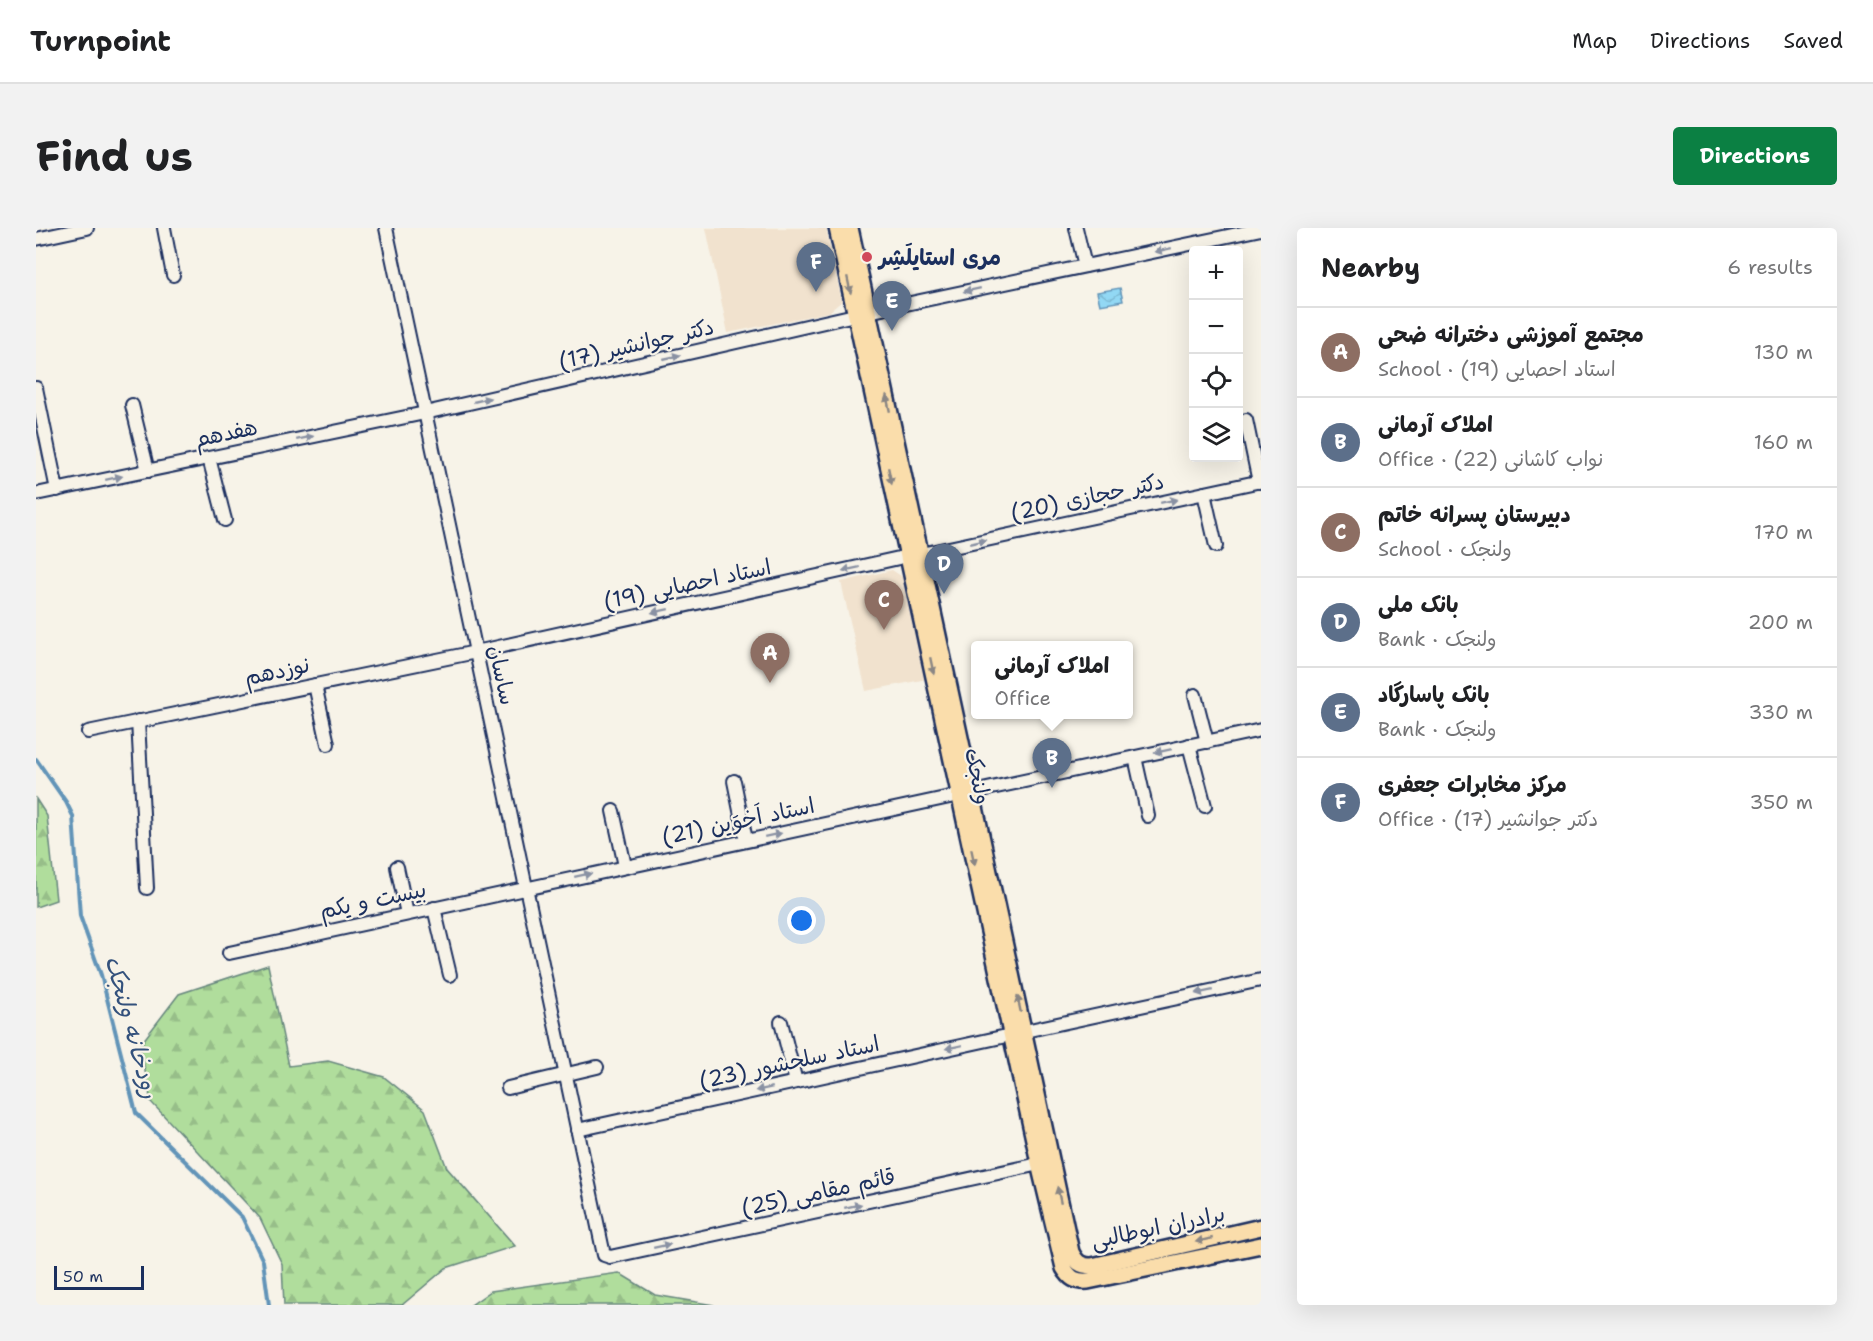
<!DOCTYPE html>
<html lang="en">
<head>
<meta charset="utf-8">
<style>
  :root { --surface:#fff; --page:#f2f2f2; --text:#202124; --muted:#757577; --line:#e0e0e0; --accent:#0b8043 }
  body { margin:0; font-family:"Shantell Sans","Playpen Sans Arabic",sans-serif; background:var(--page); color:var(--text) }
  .controls { position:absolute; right:18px; top:18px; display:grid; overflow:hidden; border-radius:6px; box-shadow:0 6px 24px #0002 }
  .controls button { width:54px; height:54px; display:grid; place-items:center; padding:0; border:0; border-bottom:2px solid var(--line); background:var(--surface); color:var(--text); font:30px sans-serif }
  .scale { position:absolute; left:18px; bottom:15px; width:90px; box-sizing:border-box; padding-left:6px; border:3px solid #1b2f5e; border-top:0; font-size:16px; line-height:21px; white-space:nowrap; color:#1b2f5e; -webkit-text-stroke:4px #f7f3e8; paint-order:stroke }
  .you { position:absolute; left:766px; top:693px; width:21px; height:21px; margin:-15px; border:4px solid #fff; border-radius:50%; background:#1a73e8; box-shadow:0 0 0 9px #1a73e833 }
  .badge { display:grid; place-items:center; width:39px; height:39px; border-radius:50%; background:var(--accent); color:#fff; font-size:20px; font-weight:700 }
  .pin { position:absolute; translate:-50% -50px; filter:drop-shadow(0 2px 3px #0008) }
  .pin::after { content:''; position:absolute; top:32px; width:21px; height:18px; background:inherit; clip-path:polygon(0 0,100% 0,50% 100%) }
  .popup { position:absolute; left:935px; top:413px; width:162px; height:78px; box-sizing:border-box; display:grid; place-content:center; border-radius:6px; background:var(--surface); filter:drop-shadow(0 2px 4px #0005); font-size:20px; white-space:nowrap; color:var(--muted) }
  .popup b { font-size:22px; color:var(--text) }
  .popup::after { content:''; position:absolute; left:50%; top:100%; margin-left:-12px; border:12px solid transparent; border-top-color:var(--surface) }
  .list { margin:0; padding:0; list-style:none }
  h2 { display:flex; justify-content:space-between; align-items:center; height:78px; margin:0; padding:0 24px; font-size:26px }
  h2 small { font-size:20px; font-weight:400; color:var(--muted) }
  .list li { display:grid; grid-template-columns:39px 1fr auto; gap:18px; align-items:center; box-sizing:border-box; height:90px; padding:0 24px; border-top:2px solid var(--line) }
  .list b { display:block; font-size:22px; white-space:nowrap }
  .list p { margin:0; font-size:20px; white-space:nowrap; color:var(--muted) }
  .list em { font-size:20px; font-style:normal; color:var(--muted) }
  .icon { flex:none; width:33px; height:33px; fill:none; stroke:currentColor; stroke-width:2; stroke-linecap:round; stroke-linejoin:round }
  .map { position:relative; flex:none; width:1225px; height:1077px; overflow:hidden; border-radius:6px }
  header { display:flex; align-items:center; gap:36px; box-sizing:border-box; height:84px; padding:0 30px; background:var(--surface); border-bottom:2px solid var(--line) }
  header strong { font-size:28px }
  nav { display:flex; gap:33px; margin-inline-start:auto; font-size:21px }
  .intro { display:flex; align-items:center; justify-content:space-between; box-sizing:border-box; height:144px; padding:0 36px }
  h1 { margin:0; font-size:42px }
  .button { padding:15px 27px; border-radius:6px; background:var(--accent); color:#fff; font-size:21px; font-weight:700 }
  main { display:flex; gap:36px; padding:0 36px }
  aside { flex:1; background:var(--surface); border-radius:6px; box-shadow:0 6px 24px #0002 }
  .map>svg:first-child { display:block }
  .built { fill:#f1e2ce }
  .forest { fill:url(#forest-firs); stroke:#66867d; stroke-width:1.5 }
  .water { fill:url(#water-waves); stroke:#6294b8; stroke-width:1.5 }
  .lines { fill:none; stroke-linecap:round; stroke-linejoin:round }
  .stream { stroke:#6294b8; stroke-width:4 }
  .minor-casing { stroke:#1b2f5e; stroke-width:16 }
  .major-casing { stroke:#1b2f5e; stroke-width:20 }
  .minor { stroke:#f7f3e8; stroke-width:12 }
  .major { stroke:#faddab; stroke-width:15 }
  .oneway { fill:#8991a3 }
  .oneway2 { fill:#8a8684 }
  .poi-dot { fill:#d1495b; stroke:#f7f3e8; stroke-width:2 }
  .labels { text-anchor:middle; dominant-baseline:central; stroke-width:4.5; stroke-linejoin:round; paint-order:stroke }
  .poi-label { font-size:22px; font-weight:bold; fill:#1b2f5e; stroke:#f7f3e8; text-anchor:start }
  .street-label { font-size:22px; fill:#1b2f5e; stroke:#f7f3e8 }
  .water-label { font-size:24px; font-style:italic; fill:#33517c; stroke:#f7f3e8 }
</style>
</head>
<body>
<header>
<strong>Turnpoint</strong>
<nav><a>Map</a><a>Directions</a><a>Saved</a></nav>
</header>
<div class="intro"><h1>Find us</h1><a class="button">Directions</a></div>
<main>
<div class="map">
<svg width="1225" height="1077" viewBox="0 0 1225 1077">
  <defs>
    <pattern id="forest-firs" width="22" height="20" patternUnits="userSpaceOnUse" patternTransform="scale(1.5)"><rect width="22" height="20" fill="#b0dd9c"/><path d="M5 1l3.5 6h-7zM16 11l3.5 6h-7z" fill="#97be89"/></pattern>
    <pattern id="water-waves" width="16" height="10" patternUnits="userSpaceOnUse" patternTransform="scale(1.5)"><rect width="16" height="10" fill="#92d8f4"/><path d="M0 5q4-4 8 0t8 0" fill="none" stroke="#7dbad4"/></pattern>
  </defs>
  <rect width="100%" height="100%" fill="#f7f3e8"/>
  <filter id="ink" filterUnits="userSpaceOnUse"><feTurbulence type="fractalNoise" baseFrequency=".0167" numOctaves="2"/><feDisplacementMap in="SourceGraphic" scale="12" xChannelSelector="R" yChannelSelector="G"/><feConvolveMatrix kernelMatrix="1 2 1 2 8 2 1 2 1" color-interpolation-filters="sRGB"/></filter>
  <g filter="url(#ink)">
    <g class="built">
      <path d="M670 0H790L806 73 793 84 692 105Z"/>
      <path d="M856 342 868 350 891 451 830 463 805 354Z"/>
    </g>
    <g class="forest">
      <path d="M0 571 11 588 20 672 0 679Z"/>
      <path d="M232 737 253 838 292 833 348 849 389 882 411 940 479 1018 410 1040 366 1077H248L246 1036 224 990 115 874 104 817 143 766Z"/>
      <path d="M583 1045 619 1067 678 1077H435L455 1063Z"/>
    </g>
    <path class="water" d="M1084 60 1087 73 1064 77 1061 64Z"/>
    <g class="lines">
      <path class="stream" d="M0 531 30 574 37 588 44 688 65 747 100 885 206 989 227 1033 233 1077"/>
      <g class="minor-casing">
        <g id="minor">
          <path d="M128 0 137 47"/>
          <path d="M350 0 568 1027 574 1029 1003 936"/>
          <path d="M1040 0 1049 38"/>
          <path d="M0 11 51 0"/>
          <path d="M0 160 21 262"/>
          <path d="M96 177 112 243"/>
          <path d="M1210 192 1223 254"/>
          <path d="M173 230 189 292"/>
          <path d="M1168 265 1180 318"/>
          <path d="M0 266 389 185 832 84 1225 1"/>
          <path d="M885 326 1225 253"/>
          <path d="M279 457 292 516"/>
          <path d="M1159 467 1171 514"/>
          <path d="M102 493 111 660"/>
          <path d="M52 504 440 424 872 328"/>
          <path d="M1153 517 1169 578"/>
          <path d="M1099 529 1112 588"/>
          <path d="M698 553 710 612"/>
          <path d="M937 564 1225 502"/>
          <path d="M577 583 589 638"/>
          <path d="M361 639 371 686"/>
          <path d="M398 680 414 747"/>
          <path d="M193 725 923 567"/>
          <path d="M745 794 760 854"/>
          <path d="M989 803 1225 752"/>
          <path d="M472 860 561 839"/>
          <path d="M541 902 975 807"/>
        </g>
      </g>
      <g class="major-casing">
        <g id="major">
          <path d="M801 0 1005 944 1028 1040C1034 1050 1039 1054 1052 1053L1225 1017"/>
          <path d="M814 0 1035 1024C1040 1034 1044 1038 1056 1038L1225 999"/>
        </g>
      </g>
      <use href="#minor" class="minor"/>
      <use href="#major" class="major"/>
    </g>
    <defs><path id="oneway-solid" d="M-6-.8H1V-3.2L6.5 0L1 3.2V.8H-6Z" transform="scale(1.5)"/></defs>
    <g class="oneway">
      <use href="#oneway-solid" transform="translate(1127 22) rotate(168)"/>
      <use href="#oneway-solid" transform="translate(936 62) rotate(168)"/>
      <use href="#oneway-solid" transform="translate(636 129) rotate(-13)"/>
      <use href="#oneway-solid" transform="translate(446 172) rotate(-13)"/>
      <use href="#oneway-solid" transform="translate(269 210) rotate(-12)"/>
      <use href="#oneway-solid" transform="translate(78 250) rotate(-12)"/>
      <use href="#oneway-solid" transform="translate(1133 273) rotate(-12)"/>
      <use href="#oneway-solid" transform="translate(942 314) rotate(-12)"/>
      <use href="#oneway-solid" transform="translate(815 341) rotate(168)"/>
      <use href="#oneway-solid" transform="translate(624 383) rotate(168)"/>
      <use href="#oneway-solid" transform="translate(1127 523) rotate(168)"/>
      <use href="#oneway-solid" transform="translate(737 607) rotate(-12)"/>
      <use href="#oneway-solid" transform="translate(547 647) rotate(-12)"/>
      <use href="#oneway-solid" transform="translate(1168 764) rotate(168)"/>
      <use href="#oneway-solid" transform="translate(918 819) rotate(168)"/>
      <use href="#oneway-solid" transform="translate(728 861) rotate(168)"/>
      <use href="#oneway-solid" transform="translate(817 978) rotate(-12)"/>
      <use href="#oneway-solid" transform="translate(626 1018) rotate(-12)"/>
    </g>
    <g class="oneway2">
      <use href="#oneway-solid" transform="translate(813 57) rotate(78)"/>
      <use href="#oneway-solid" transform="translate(852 175) rotate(-102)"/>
      <use href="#oneway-solid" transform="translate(854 248) rotate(78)"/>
      <use href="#oneway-solid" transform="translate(896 438) rotate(78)"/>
      <use href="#oneway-solid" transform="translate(937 629) rotate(78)"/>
      <use href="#oneway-solid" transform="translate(983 776) rotate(-102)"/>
      <use href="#oneway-solid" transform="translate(1023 967) rotate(-102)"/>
      <use href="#oneway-solid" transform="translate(1168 1012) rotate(167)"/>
    </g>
  </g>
  <circle class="poi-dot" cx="831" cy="29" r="6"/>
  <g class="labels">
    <g class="poi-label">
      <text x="843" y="29">مری استایلَشِر</text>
    </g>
    <g class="street-label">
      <text transform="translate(600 116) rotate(-13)">دکتر جوانشیر (17)</text>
      <text transform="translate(190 205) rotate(-12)">هفدهم</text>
      <text transform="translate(1051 269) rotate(-12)">دکتر حجازی (20)</text>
      <text transform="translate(651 356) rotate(-12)">استاد احصایی (19)</text>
      <text transform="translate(241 443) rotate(-12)">نوزدهم</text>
      <text transform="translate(466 447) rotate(78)">ساسان</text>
      <text transform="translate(942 548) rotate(78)">ولنجک</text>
      <text transform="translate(702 593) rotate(-12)">استاد اَخوَين (21)</text>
      <text transform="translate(337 672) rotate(-12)">بیست و یکم</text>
      <text transform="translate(753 834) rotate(-12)">استاد سلحشور (23)</text>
      <text transform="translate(782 964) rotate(-12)">قائم مقامی (25)</text>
      <text transform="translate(1122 999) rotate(-12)">برادران ابوطالبی</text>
    </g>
    <g class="water-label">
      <text transform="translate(96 799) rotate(75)">رودخانه ولنجک</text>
    </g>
  </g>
</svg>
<div class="controls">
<button>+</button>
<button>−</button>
<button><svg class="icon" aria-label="locate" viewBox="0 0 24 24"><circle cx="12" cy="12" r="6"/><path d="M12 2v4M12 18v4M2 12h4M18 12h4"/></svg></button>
<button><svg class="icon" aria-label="layers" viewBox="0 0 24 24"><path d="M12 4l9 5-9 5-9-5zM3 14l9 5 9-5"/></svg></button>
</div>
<div class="scale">50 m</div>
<div class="you"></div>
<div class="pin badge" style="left:734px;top:455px;background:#8d6e63">A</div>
<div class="pin badge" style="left:1016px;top:560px;background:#5c6f8a">B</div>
<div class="popup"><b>املاک آرمانی</b>Office</div>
<div class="pin badge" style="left:848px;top:402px;background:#8d6e63">C</div>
<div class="pin badge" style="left:908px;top:366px;background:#5c6f8a">D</div>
<div class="pin badge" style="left:856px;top:103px;background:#5c6f8a">E</div>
<div class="pin badge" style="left:780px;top:64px;background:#5c6f8a">F</div>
</div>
<aside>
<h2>Nearby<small>6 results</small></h2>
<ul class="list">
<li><span class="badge" style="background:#8d6e63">A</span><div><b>مجتمع آموزشی دخترانه ضحی</b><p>School · استاد احصایی (19)</p></div><em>130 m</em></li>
<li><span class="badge" style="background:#5c6f8a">B</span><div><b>املاک آرمانی</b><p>Office · نواب کاشانی (22)</p></div><em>160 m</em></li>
<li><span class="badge" style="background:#8d6e63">C</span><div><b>دبیرستان پسرانه خاتم</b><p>School · ولنجک</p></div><em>170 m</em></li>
<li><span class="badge" style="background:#5c6f8a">D</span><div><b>بانک ملی</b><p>Bank · ولنجک</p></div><em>200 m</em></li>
<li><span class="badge" style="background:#5c6f8a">E</span><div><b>بانک پاسارگاد</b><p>Bank · ولنجک</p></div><em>330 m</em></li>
<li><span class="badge" style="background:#5c6f8a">F</span><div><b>مرکز مخابرات جعفری</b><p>Office · دکتر جوانشیر (17)</p></div><em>350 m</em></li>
</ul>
</aside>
</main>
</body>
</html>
